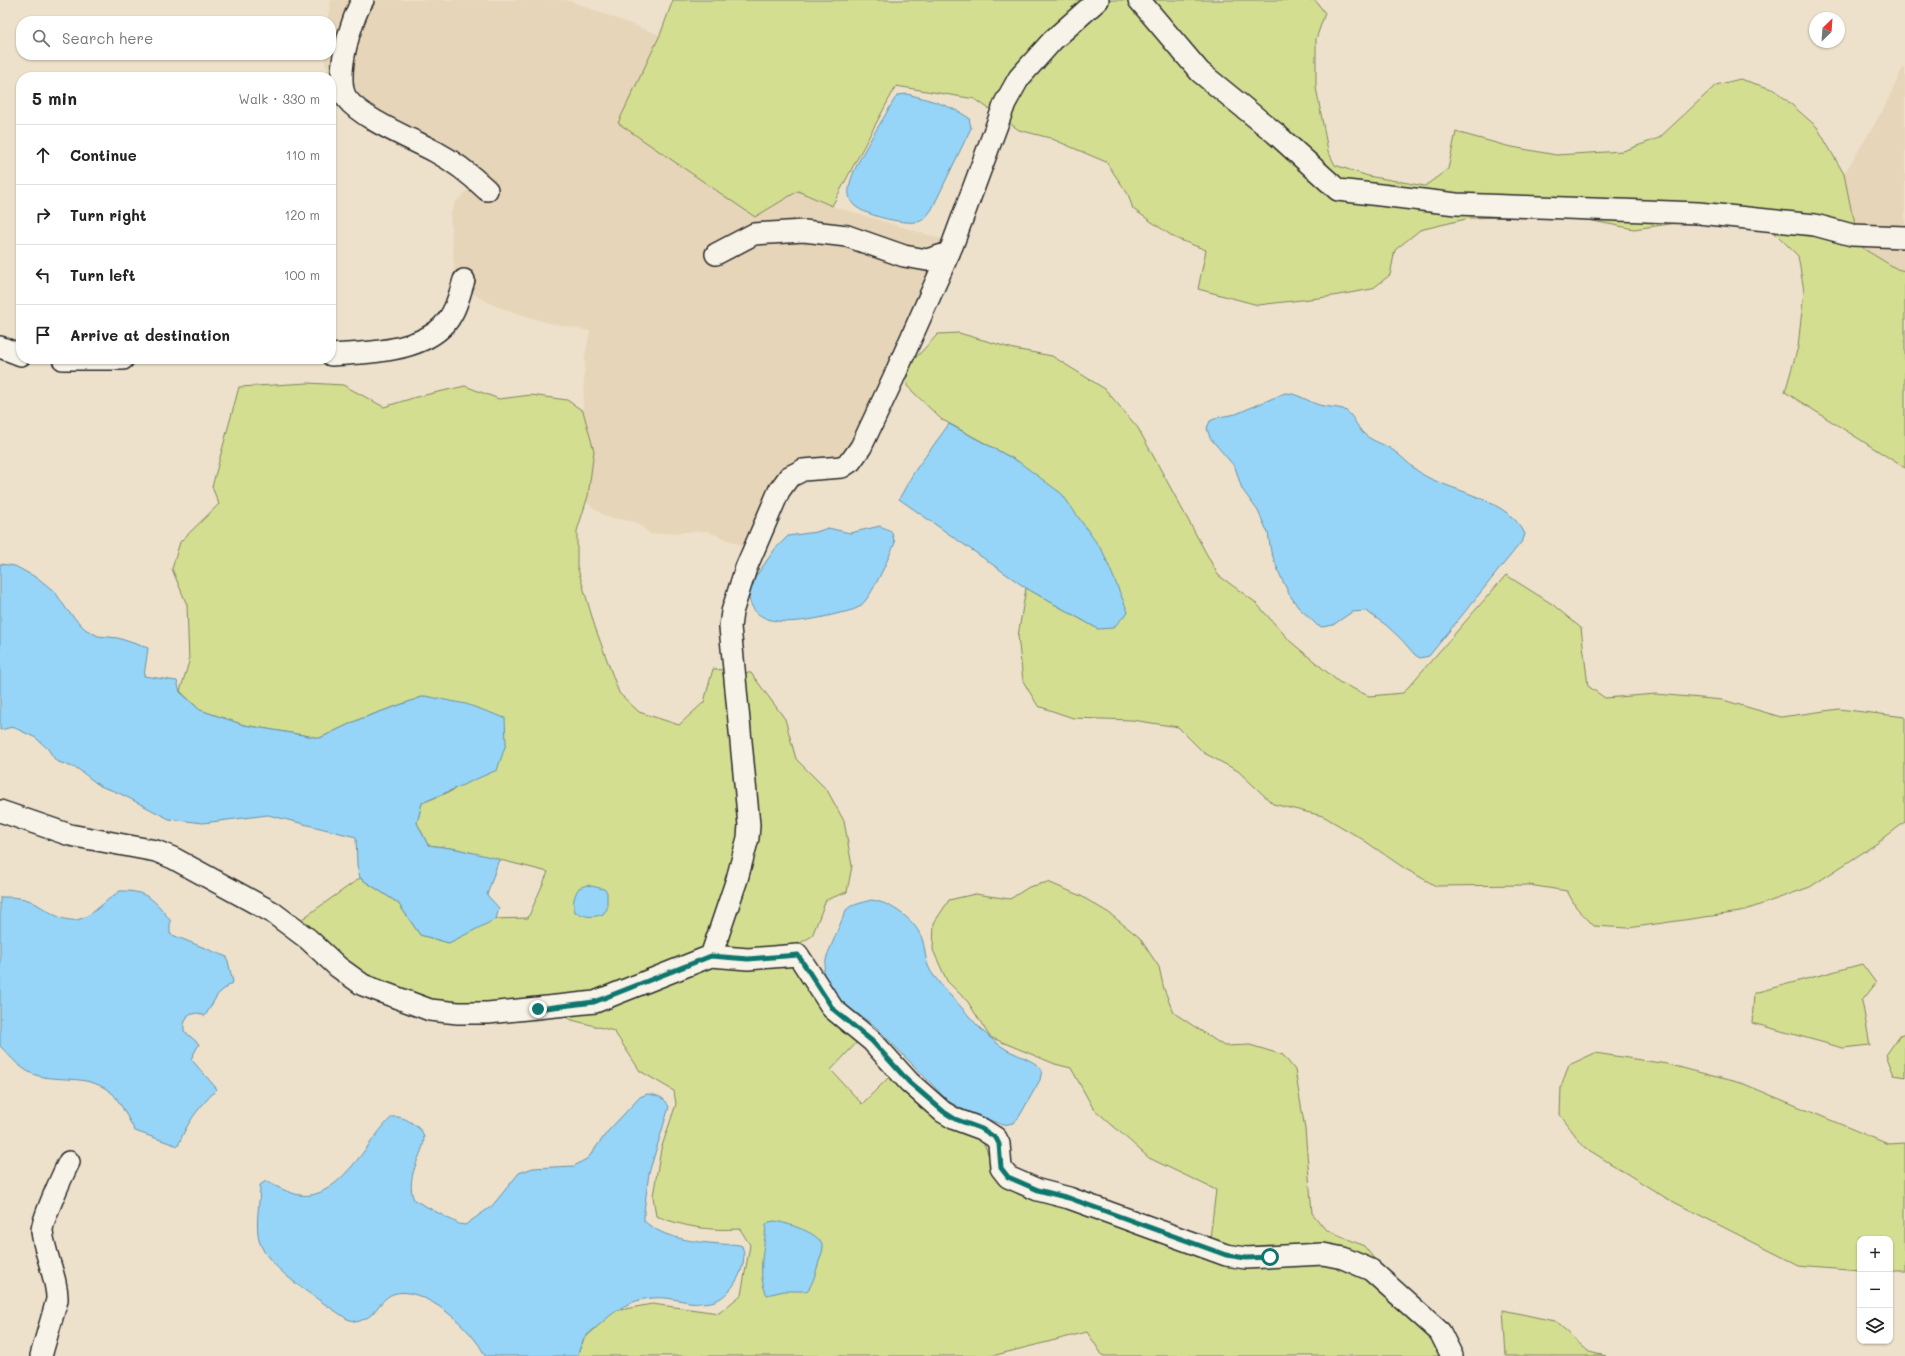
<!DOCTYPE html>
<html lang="en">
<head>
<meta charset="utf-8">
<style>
  :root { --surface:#fff; --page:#f6f6f6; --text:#222; --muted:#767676; --line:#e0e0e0 }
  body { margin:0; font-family:Mali,sans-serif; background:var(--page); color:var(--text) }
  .controls { position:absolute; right:12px; bottom:12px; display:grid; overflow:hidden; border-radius:8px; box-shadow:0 1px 3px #0004 }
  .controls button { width:36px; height:36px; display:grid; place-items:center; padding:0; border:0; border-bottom:1px solid var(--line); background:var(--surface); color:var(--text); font:20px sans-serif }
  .compass { position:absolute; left:1809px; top:12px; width:36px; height:36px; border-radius:50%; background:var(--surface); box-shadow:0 1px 3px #0004; rotate:25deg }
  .stop { position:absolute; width:12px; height:12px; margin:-9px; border:3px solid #0f766e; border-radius:50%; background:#fff }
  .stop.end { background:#0f766e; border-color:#fff; box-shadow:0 1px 4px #0008 }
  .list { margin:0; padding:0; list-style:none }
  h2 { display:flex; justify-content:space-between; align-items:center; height:52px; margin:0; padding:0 16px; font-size:17px }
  h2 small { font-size:13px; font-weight:400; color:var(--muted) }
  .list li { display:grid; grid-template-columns:26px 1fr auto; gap:12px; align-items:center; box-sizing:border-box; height:60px; padding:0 16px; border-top:1px solid var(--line) }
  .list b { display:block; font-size:15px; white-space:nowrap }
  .list em { font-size:13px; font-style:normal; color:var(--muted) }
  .icon { flex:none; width:22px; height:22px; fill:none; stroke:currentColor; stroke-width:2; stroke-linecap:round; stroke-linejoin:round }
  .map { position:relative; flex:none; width:1905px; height:1356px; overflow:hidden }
  .search { position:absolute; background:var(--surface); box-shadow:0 1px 3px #0004; left:16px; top:16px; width:320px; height:44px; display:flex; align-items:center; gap:10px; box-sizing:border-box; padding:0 14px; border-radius:16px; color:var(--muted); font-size:15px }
  .panel { position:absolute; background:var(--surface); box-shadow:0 1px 3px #0004; left:16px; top:72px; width:320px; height:292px; border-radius:16px }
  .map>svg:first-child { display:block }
  .built { fill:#e6d5b8 }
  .green { fill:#d3de91; stroke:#7f845e }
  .water { fill:#96d5f7; stroke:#6b91a5 }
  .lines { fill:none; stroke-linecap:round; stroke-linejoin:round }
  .minor-casing { stroke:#2b2b2b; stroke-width:24 }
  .minor { stroke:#f7f3e8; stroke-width:21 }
  .route { stroke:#0f766e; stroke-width:5 }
</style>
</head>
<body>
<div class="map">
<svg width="1905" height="1356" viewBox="0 0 1905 1356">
  <rect width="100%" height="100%" fill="#ede1cc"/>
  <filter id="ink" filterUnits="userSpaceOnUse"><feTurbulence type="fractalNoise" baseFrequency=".025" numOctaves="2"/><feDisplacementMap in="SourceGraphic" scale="8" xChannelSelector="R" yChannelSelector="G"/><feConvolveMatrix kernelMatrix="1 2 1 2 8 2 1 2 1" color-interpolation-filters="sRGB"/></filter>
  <g filter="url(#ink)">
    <g class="built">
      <path d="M331 0H567L660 35 618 123 798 191 832 206 945 240 855 443 844 458 809 463 748 548 707 531 651 534 636 522 606 517 586 502 594 451 583 411 585 356 590 331 545 322 495 306 468 291 455 276 450 215 455 203 471 186 336 98 323 55H331V21H327Z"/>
      <path d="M1903 68 1905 69V271L1897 269 1864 249 1851 209 1844 174 1882 112Z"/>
    </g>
    <g class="green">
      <path d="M673 0H1315L1325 13 1316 39V87L1328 151 1335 165 1368 176 1425 186 1448 169 1456 132 1507 146 1556 155 1623 151 1659 138 1716 85 1740 79 1775 90 1817 127 1844 174 1851 209 1864 249 1897 269 1905 271V468L1785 392 1798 347 1804 291 1798 256 1770 228 1684 222 1634 229 1588 220 1536 216 1470 218 1420 230 1395 250 1390 275 1372 289 1327 297 1258 305 1198 289 1206 250 1175 238 1133 209 1128 194 1106 162 1050 138 1019 130 975 99 896 86 832 206 798 191 755 217 618 123 660 35Z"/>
      <path d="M959 333 1014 349 1052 356 1105 389 1138 428 1218 575 1255 602 1291 642 1339 682 1369 696 1403 693 1506 575 1552 604 1581 628 1588 686 1605 698 1656 694 1723 700 1781 717 1839 709 1905 717V822L1876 844 1810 887 1740 912 1628 928 1594 926 1576 907 1567 891 1529 885 1436 886 1404 868 1362 839 1323 816 1273 804 1238 771 1204 753 1178 727 1132 720 1073 718 1038 706 1023 681 1018 636 1026 588 1098 629 1019 462 941 419 907 386 908 366 938 334Z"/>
      <path d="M308 383 343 385 384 407 416 397 465 386 499 399 531 395 567 400 583 411 594 451 588 496 577 531V566L595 627 619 693 639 712 679 725 704 702 713 669 751 673 785 719 796 759 827 790 844 821 852 866 847 892 826 900 812 936 794 947 860 1039 831 1070 862 1104 893 1073 982 1139 994 1168 1208 1254 1216 1190 1149 1158 1093 1108 1071 1068 1055 1064 990 1037 968 1002 947 981 933 950 934 923 949 900 975 894 1010 899 1029 887 1048 882 1081 896 1109 913 1139 937 1159 967 1164 989 1174 1013 1224 1046 1250 1045 1283 1055 1295 1070 1305 1129 1312 1213 1325 1229 1364 1246 1437 1337 1445 1356H1103L1087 1332 992 1356H577L584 1339 614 1311 652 1304 719 1313 741 1295 750 1245 740 1229C709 1231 685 1227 656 1216L653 1196 661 1149 676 1104 674 1091 640 1071 614 1031 572 1020 533 998 473 1005 414 997 357 970 302 919 360 878 398 903 420 935 449 943 493 919 528 918 548 872 457 849 428 845 417 823 422 803 454 790 425 696 360 719 320 738 244 725 200 710 180 691 189 662 187 605 172 569 180 542 219 504 212 487 239 387Z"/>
      <path d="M1862 964 1876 983 1862 1001 1870 1045 1843 1048 1752 1023 1754 993Z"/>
      <path d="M1905 1033V1077L1894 1075 1886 1055 1900 1035Z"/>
      <path d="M1595 1053 1667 1064 1744 1084 1888 1144 1905 1143V1272H1890V1239H1860V1270L1798 1265 1666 1198 1584 1147 1560 1115 1561 1086 1569 1065Z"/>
      <path d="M1503 1310 1554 1321 1589 1352 1606 1356H1506Z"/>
    </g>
    <g class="water">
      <path d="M907 94C930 100 950 105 969 118L971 128 932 209C928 214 924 222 916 222 902 224 862 215 853 204 850 201 848 193 849 189 850 169 883 120 894 100L898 95Z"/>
      <path d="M1285 393C1297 393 1307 401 1319 405 1326 407 1336 407 1343 409 1354 414 1356 427 1364 434 1373 442 1385 444 1394 451 1405 459 1414 470 1427 477 1457 492 1510 501 1525 534L1523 540 1429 656 1420 658 1415 655 1401 639 1386 625 1366 611 1352 612 1333 625 1323 627 1318 626 1298 607 1289 594 1280 575 1271 552 1268 533 1258 511 1242 489 1235 467 1210 438 1207 428 1210 421 1219 417 1236 414Z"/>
      <path d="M949 424 1019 462 1062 494 1103 552 1128 612 1113 628 1098 629 1026 588 899 499 914 472Z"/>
      <path d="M880 526 891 531 895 543C888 558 872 598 859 607 853 611 843 612 836 614 808 621 744 636 749 586L775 549 788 536 816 532 828 528 850 533Z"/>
      <path d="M0 564 15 566 39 579 55 592 67 610 85 629 98 636 118 638 148 648 144 676 177 681 180 692 200 710 244 725 320 738 360 719 425 696 466 704 505 718 506 744 497 770 422 803 417 823 428 845 457 849 499 859 487 895 499 908 496 919 449 943 420 935 398 903 360 878 357 865 356 837 268 815 203 823 169 819 119 793 100 786 78 769 56 761 48 749 36 738 13 727 0 730Z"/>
      <path d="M587 885 604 889 607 892V909L603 914C593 918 585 917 575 912 572 903 574 895 579 888Z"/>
      <path d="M120 891C146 890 155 900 170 920V934L227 957 233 982 218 994 205 1016 198 1013 188 1015 184 1024V1031L199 1044 191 1059 217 1089C198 1109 188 1120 178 1146L135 1131C130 1122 119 1100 113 1094 90 1074 64 1082 39 1076 22 1072 11 1057 0 1046V897C10 897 19 897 28 900 46 907 64 928 85 917 97 911 107 899 120 891Z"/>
      <path d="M871 900C890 902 918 921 923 942 926 954 925 965 934 976 942 987 952 997 962 1008 974 1022 985 1035 1001 1046 1013 1055 1034 1059 1042 1070L1040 1080 1019 1117 1013 1123 1003 1125 968 1112 948 1101 876 1027 837 999 823 974 827 956 846 910 851 906Z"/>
      <path d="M647 1094C657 1095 665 1097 669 1107L649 1173 644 1211V1221C664 1239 695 1242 721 1244 729 1245 735 1243 742 1246 750 1264 731 1299 711 1302 695 1305 682 1300 666 1298 635 1296 619 1307 598 1326 593 1330 587 1334 584 1339 581 1344 579 1351 577 1356H485C475 1331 422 1283 393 1294 383 1298 379 1307 371 1315 368 1318 362 1320 357 1322L347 1319C323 1302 266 1269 259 1240 255 1222 260 1203 260 1185L266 1181C275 1186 285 1191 295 1194 337 1206 367 1140 392 1117 400 1116 406 1119 412 1123 417 1127 421 1129 423 1134 429 1149 403 1173 414 1200L459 1224 465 1225 492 1206 519 1173 533 1168 574 1166 588 1158 608 1131 640 1097Z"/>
      <path d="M775 1221C786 1223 822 1233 823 1247 823 1252 819 1260 818 1265 815 1274 813 1284 807 1291H784L767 1295C756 1275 765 1247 766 1225L769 1222Z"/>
    </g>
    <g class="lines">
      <g class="minor-casing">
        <g id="minor">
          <path d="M363 0C351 18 333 80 347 99 362 119 414 140 436 152 455 162 471 175 487 190"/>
          <path d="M1139 0 1200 72 1275 133 1338 190 1456 204 1698 213 1815 225 1852 235 1905 237"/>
          <path d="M716 254 754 234 804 231 847 236 904 256 927 260 949 253"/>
          <path d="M0 347 21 355"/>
          <path d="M331 355C365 353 416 352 442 327 455 315 459 296 464 280"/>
          <path d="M63 359H123"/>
          <path d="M0 811 70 835 156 851 173 858 272 912 308 939 338 967 363 985 430 1010 458 1013H488L595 1002 711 956 737 879 748 838 749 825 730 627 732 612 746 568 779 491 789 477 803 470 842 467 851 461 861 447 893 379 952 246 1005 103 1019 78 1053 40 1098 0"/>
          <path d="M711 956 748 959 798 955 833 1009 872 1041 909 1082 943 1112 955 1119 982 1129 996 1138 999 1144 1001 1168 1008 1177 1038 1190 1069 1198 1226 1255 1246 1258 1323 1254 1343 1258 1371 1270 1440 1332 1452 1356"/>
          <path d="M41 1356 57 1300C58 1280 44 1253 42 1231 42 1220 63 1174 69 1162"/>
        </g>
      </g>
      <use href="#minor" class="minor"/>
    </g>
  </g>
  <g class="lines" filter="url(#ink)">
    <path class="route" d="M538 1009 594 1002 711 956 748 959 798 955 833 1009 872 1041 909 1082 944 1112 955 1119 982 1129 996 1138 999 1144 1001 1168 1008 1177 1038 1190 1069 1198 1226 1255 1246 1258 1270 1257"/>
  </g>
</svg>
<div class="controls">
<button>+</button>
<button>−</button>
<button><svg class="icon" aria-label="layers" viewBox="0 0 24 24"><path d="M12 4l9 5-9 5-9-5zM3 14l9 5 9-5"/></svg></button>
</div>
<svg class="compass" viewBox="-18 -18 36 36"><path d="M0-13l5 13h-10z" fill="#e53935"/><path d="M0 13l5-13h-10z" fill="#767676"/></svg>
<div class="stop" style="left:1270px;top:1257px"></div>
<div class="stop end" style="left:538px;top:1009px"></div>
<div class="search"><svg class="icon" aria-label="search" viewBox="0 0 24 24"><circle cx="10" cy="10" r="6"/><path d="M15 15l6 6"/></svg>Search here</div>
<section class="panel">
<h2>5 min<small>Walk · 330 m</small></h2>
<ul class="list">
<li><svg class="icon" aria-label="ahead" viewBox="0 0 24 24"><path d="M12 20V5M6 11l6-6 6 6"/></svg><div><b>Continue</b></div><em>110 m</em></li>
<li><svg class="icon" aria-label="right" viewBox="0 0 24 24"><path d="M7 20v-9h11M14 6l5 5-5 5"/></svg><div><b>Turn right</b></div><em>120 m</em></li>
<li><svg class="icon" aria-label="left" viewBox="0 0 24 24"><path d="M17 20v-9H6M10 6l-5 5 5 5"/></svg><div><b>Turn left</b></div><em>100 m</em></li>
<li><svg class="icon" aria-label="arrive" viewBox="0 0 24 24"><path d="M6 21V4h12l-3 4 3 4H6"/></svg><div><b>Arrive at destination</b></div></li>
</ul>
</section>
</div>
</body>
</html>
